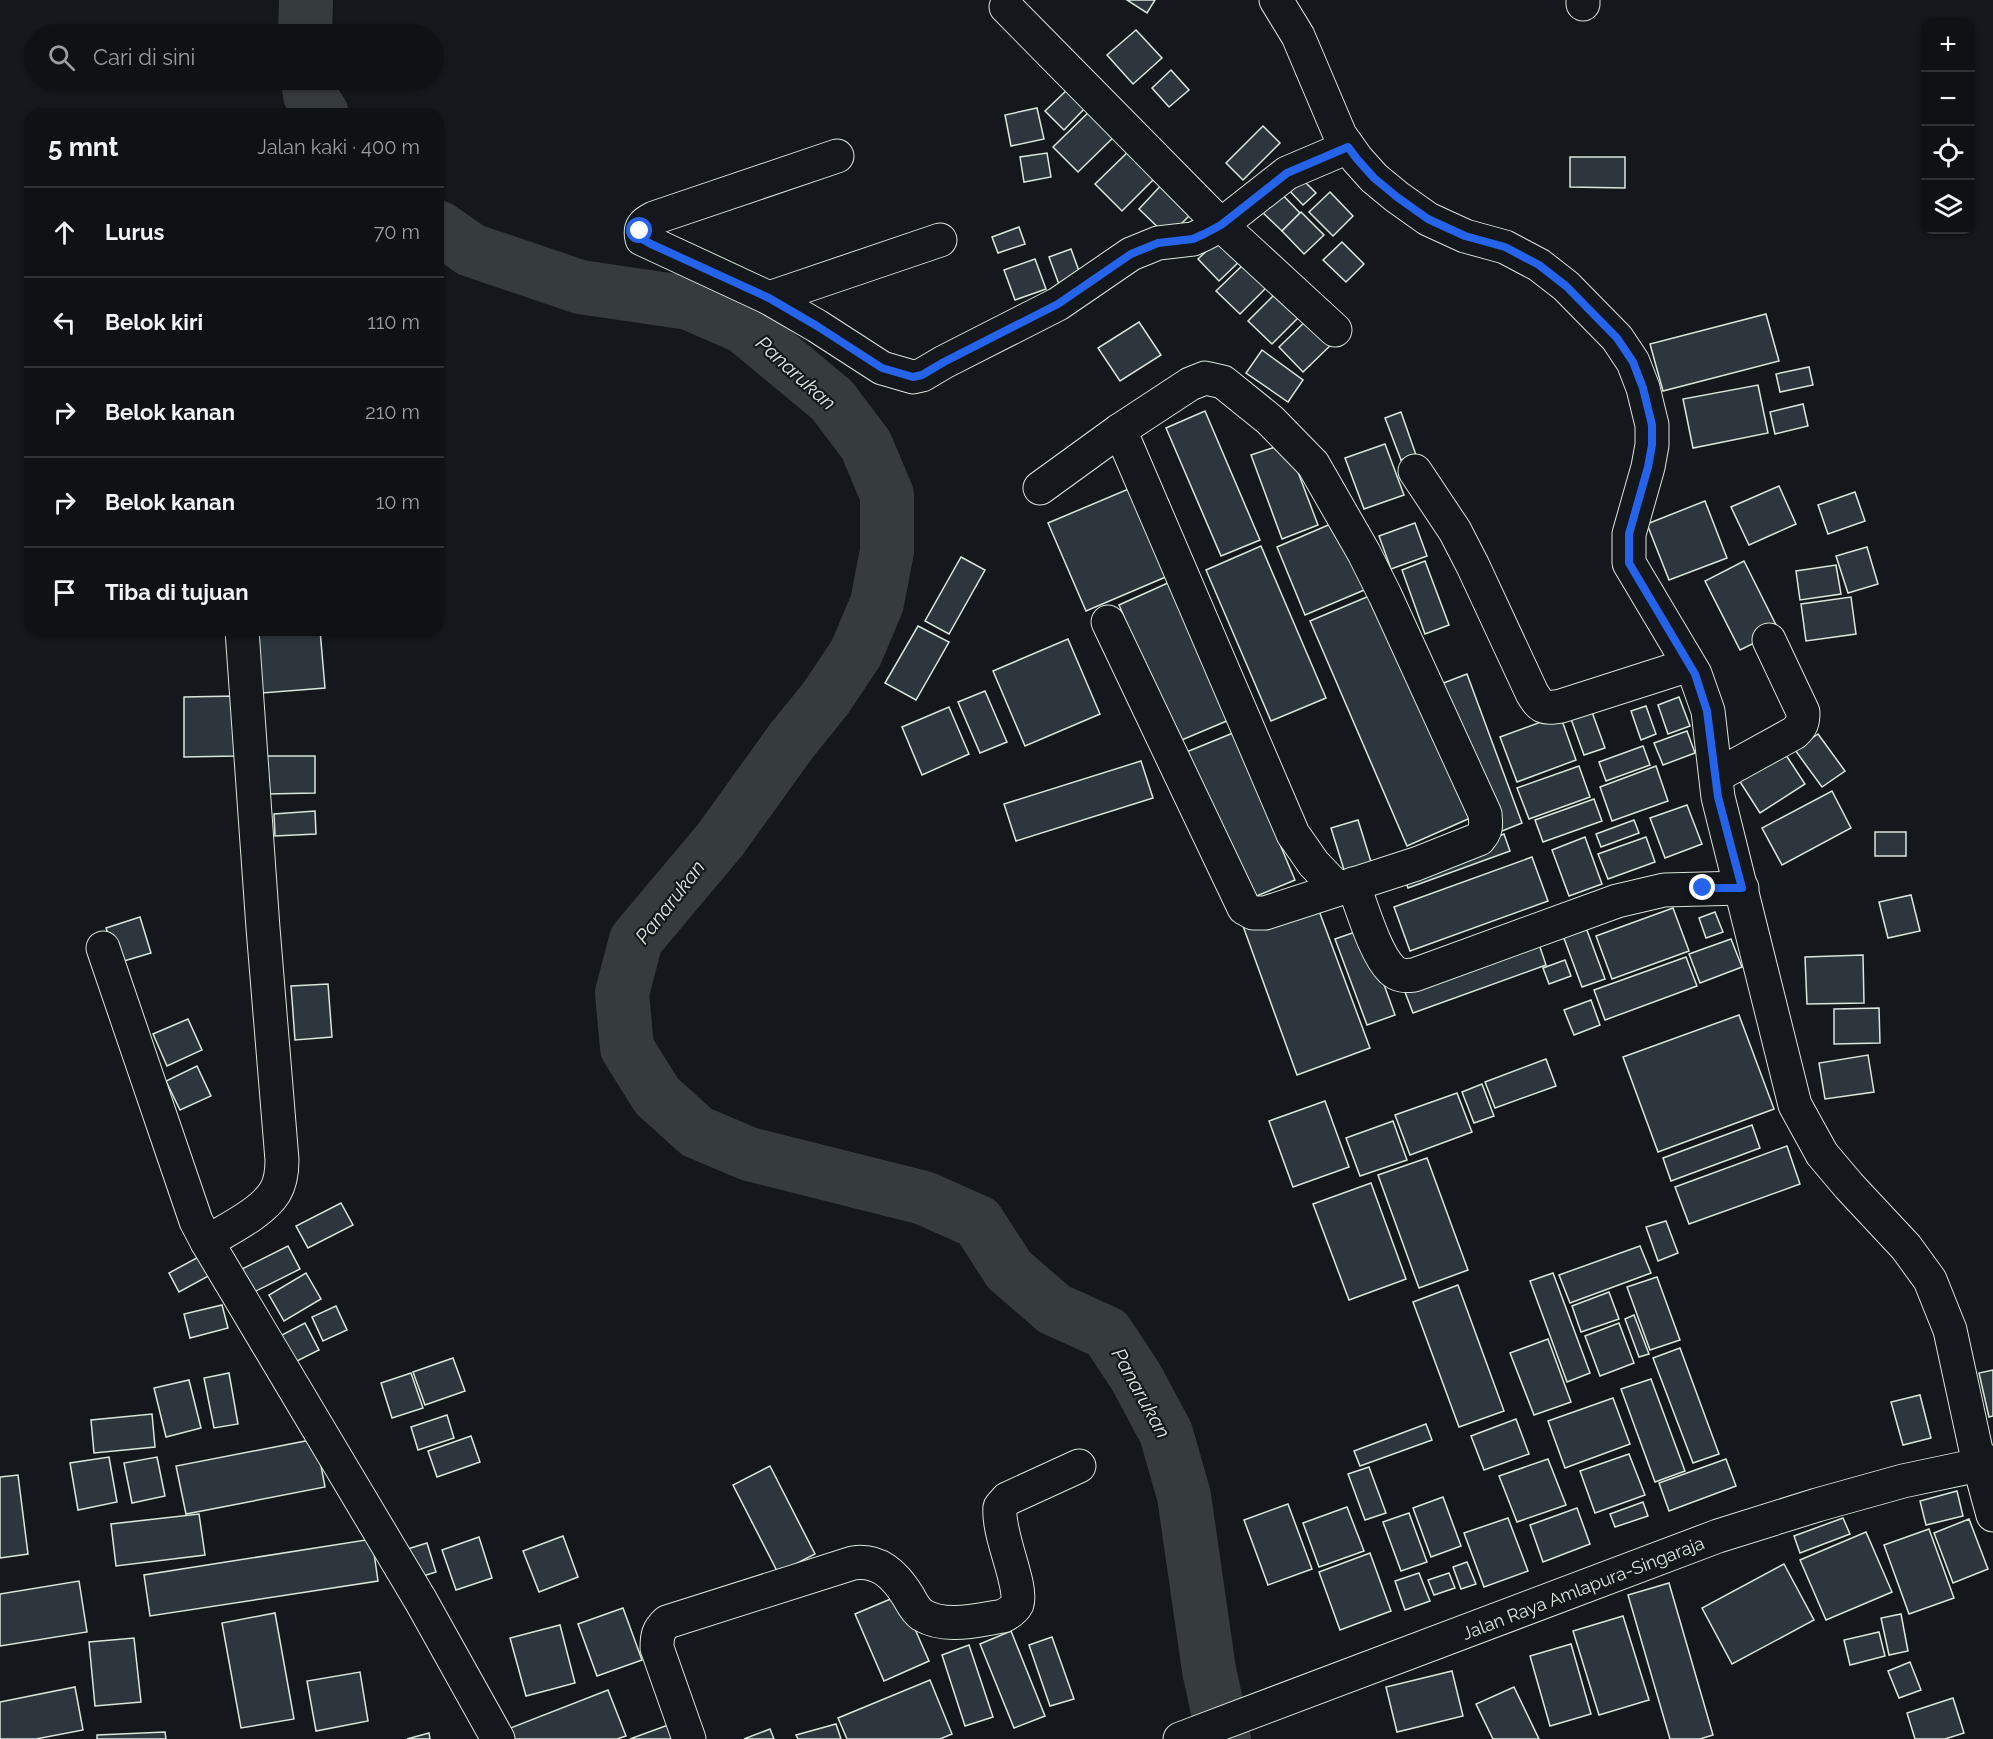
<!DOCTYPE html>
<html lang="id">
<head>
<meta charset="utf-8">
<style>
  :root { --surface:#0f1215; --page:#1d2022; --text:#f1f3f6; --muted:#9b9ea0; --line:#2f3234 }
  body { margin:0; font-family:Raleway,sans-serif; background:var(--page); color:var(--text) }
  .controls { position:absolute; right:18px; top:18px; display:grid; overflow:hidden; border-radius:12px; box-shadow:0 2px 4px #0004 }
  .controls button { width:54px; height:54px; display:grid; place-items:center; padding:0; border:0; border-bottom:2px solid var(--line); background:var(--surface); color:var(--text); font:30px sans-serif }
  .stop { position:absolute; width:18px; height:18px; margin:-14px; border:4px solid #2563eb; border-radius:50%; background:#fff }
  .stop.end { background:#2563eb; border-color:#fff; box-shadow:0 2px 6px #0008 }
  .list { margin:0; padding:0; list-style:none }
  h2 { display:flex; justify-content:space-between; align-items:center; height:78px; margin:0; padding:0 24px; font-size:26px }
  h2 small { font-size:20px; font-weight:400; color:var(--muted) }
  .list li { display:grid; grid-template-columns:39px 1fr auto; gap:18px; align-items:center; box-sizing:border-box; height:90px; padding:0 24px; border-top:2px solid var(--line) }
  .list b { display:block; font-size:22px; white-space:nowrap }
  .list em { font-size:20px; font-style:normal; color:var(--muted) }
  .icon { flex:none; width:33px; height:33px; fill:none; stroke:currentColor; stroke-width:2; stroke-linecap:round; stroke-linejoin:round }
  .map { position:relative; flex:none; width:1993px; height:1739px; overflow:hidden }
  .search { position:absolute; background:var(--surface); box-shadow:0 2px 4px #0004; left:24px; top:24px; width:420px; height:66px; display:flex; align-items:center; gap:15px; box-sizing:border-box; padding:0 21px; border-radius:33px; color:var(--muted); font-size:22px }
  .panel { position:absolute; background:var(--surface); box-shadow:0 2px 4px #0004; left:24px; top:108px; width:420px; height:528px; border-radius:18px }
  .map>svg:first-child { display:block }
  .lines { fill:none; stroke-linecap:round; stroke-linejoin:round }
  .river { stroke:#363b3e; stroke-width:54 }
  .building { fill:#2c363c; stroke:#d8e6dc; stroke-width:1.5 }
  .minor-casing { stroke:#d8e6dc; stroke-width:35 }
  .highway-casing { stroke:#d8e6dc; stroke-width:35 }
  .minor { stroke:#14181c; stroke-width:33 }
  .highway { stroke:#14181c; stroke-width:33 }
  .route { stroke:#2563eb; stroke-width:8 }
  .labels { text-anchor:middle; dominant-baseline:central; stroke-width:4.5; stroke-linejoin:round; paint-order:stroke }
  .street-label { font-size:18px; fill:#d8e6dc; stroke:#14181c }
  .water-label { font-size:20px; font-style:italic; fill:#d8e6dc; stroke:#14181c }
</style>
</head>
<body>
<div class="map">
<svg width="1993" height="1739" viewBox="0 0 1993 1739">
  <rect width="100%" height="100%" fill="#14181c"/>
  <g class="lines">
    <g class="river">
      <path d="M305 34 306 0"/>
      <path d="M308 80 310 95 322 114"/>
      <path d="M438 227 471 250 580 287 689 303 744 327 832 400 866 445 887 495V551L877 603 856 653 826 698 792 740 720 840 636 940 622 993 627 1048 657 1096 697 1132 749 1154 924 1198 978 1222 1009 1270 1054 1309 1107 1333 1136 1377 1166 1433 1184 1496 1209 1670 1224 1739"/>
    </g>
  </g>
  <g class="building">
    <path d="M1127 0H1155L1147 13Z"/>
    <path d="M1136 30 1162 58 1133 84 1107 55Z"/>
    <path d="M1171 70 1189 90 1169 107 1152 88Z"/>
    <path d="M1068 89 1086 107 1064 130 1045 111Z"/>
    <path d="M1095 106 1120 131 1078 172 1053 147Z"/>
    <path d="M1037 108 1044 139 1011 146 1005 115Z"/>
    <path d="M1263 126 1280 143 1243 180 1226 163Z"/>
    <path d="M1134 146 1161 172 1122 211 1095 184Z"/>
    <path d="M1047 153 1051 177 1024 182 1020 157Z"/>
    <path d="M1570 157H1625V188L1570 187Z"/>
    <path d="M1297 174 1316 193 1303 205 1285 186Z"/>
    <path d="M1165 181 1195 210 1168 237 1139 209Z"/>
    <path d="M1277 189 1300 213 1282 231 1258 208Z"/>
    <path d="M1330 192 1353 216 1333 236 1309 212Z"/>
    <path d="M1301 212 1324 235 1304 254 1282 231Z"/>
    <path d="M1019 227 1025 244 998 253 992 237Z"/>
    <path d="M1222 236 1243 258 1219 281 1198 259Z"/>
    <path d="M1342 242 1364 264 1346 282 1323 260Z"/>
    <path d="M1071 249 1083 282 1061 290 1049 257Z"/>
    <path d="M1035 259 1046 289 1015 300 1004 270Z"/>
    <path d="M1248 260 1271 283 1240 314 1216 291Z"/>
    <path d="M1283 286 1306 310 1272 344 1248 321Z"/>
    <path d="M1766 314 1779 361 1663 391 1650 344Z"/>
    <path d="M1311 316 1335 341 1303 372 1279 347Z"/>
    <path d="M1139 322 1161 355 1120 381 1098 348Z"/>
    <path d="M1262 350 1303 380 1288 402 1246 373Z"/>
    <path d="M1809 367 1813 385 1780 392 1776 374Z"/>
    <path d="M1758 385 1768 433 1693 448 1683 399Z"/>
    <path d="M1803 404 1808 426 1775 434 1770 412Z"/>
    <path d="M1205 411 1260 540 1221 556 1166 428Z"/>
    <path d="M1401 412 1416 455 1401 460 1385 418Z"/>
    <path d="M1287 443 1318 525 1282 539 1251 455Z"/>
    <path d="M1385 444 1404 495 1364 509 1345 458Z"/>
    <path d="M1138 485 1175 573 1086 611 1048 523Z"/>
    <path d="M1779 486 1796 524 1749 545 1731 507Z"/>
    <path d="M1855 492 1865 521 1828 534 1818 505Z"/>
    <path d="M1705 501 1727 558 1669 580 1647 524Z"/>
    <path d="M1340 520 1369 588 1305 615 1277 547Z"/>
    <path d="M1415 523 1427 556 1391 569 1379 536Z"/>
    <path d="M1261 546 1326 698 1271 721 1206 570Z"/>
    <path d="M1867 547 1878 584 1848 593 1836 556Z"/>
    <path d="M961 557 985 570 949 634 925 621Z"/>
    <path d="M1425 561 1449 625 1425 634 1402 570Z"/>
    <path d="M1744 561 1779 631 1740 650 1705 581Z"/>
    <path d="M1836 565 1841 594 1800 600 1796 571Z"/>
    <path d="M1170 582 1229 720 1177 742 1119 605Z"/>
    <path d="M1381 591 1477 815 1407 846 1310 621Z"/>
    <path d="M1851 597 1856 634 1806 641 1801 604Z"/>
    <path d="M918 626 949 642 916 700 885 683Z"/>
    <path d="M285 630H320L325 688 262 693 257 632Z"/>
    <path d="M1068 639 1100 714 1025 746 993 671Z"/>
    <path d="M1467 674 1522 823 1497 833 1441 684Z"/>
    <path d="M985 691 1007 742 980 753 958 702Z"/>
    <path d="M235 696 236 756 184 757V697Z"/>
    <path d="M1679 697 1690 726 1668 734 1658 705Z"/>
    <path d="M1646 706 1656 734 1641 740 1631 711Z"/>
    <path d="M949 707 969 754 922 775 902 727Z"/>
    <path d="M1592 712 1605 748 1584 755 1571 719Z"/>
    <path d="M1560 715 1576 760 1517 782 1500 737Z"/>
    <path d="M1687 731 1695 753 1663 765 1654 743Z"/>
    <path d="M1233 733 1295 880 1247 900 1184 753Z"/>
    <path d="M1818 734 1845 771 1822 787 1795 750Z"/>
    <path d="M1643 746 1650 765 1606 781 1599 762Z"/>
    <path d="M1780 746 1805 784 1760 813 1735 774Z"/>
    <path d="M265 756H315V793L265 794Z"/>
    <path d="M1141 761 1153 798 1016 841 1004 804Z"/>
    <path d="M1579 766 1590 797 1529 819 1517 788Z"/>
    <path d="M1656 766 1668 801 1612 821 1600 787Z"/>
    <path d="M1832 791 1851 828 1782 865 1762 828Z"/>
    <path d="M1594 799 1602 821 1543 842 1535 820Z"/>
    <path d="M1687 805 1702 844 1665 858 1650 818Z"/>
    <path d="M315 811 316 834 275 836 274 814Z"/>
    <path d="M1358 820 1372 865 1345 873 1331 828Z"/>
    <path d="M1634 820 1639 833 1601 847 1596 834Z"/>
    <rect x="1875" y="832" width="31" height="24"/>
    <path d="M1504 834 1510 851 1408 888 1402 871Z"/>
    <path d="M1585 837 1602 884 1569 896 1552 850Z"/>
    <path d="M1646 837 1655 862 1608 879 1598 854Z"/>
    <path d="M1532 857 1548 901 1410 951 1394 907Z"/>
    <path d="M1911 895 1920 931 1888 938 1879 902Z"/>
    <path d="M1315 900 1370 1048 1297 1075 1243 926Z"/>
    <path d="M1673 908 1689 951 1612 979 1596 936Z"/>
    <path d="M1715 912 1723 932 1706 938 1699 918Z"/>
    <path d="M140 917 151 953 117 963 106 928Z"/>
    <path d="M1585 925 1605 979 1582 987 1562 933Z"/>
    <path d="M1364 929 1395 1015 1367 1025 1335 939Z"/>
    <path d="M1537 938 1546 965 1413 1013 1403 987Z"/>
    <path d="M1731 939 1742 967 1700 983 1689 954Z"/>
    <path d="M1863 955 1864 1003 1807 1004 1805 957Z"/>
    <path d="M1686 957 1697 986 1605 1020 1594 990Z"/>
    <path d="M1565 960 1571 976 1549 984 1543 968Z"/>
    <path d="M328 984 332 1037 295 1040 291 986Z"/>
    <path d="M1591 1000 1600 1025 1574 1035 1564 1010Z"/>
    <path d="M1879 1008 1880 1043 1834 1044V1009Z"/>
    <path d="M1739 1015 1774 1109 1658 1152 1623 1057Z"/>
    <path d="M188 1019 202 1050 167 1066 153 1034Z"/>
    <path d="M1868 1055 1874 1092 1825 1099 1819 1063Z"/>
    <path d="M1546 1059 1556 1086 1495 1108 1485 1082Z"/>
    <path d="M197 1066 211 1096 180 1110 166 1081Z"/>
    <path d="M1482 1084 1494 1116 1474 1123 1462 1092Z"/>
    <path d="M1457 1093 1472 1132 1410 1155 1395 1115Z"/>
    <path d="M1325 1101 1349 1167 1293 1187 1269 1121Z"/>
    <path d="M1393 1121 1407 1160 1360 1176 1346 1138Z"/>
    <path d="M1752 1125 1760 1148 1671 1181 1663 1158Z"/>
    <path d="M1787 1146 1800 1184 1689 1224 1675 1187Z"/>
    <path d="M1427 1158 1468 1270 1419 1288 1378 1175Z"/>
    <path d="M1371 1183 1406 1279 1349 1300 1313 1204Z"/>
    <path d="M341 1203 353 1225 308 1248 296 1226Z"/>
    <path d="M1666 1221 1678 1253 1658 1261 1646 1227Z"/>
    <path d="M288 1246 300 1269 254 1292 242 1269Z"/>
    <path d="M1640 1246 1651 1273 1570 1303 1559 1275Z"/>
    <path d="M204 1254 214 1273 179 1292 169 1273Z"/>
    <path d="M306 1273 321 1299 284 1321 269 1295Z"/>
    <path d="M1553 1273 1590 1373 1567 1382 1530 1281Z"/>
    <path d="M1657 1277 1680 1340 1650 1350 1627 1287Z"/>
    <path d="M1458 1285 1504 1411 1459 1427 1413 1302Z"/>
    <path d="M1609 1292 1619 1319 1581 1332 1572 1306Z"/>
    <path d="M222 1305 228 1328 190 1338 184 1314Z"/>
    <path d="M336 1306 347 1330 323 1341 312 1317Z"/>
    <path d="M1634 1315 1649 1354 1639 1357 1625 1319Z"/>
    <path d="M305 1323 319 1350 291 1364 278 1337Z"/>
    <path d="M1619 1323 1634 1363 1600 1376 1585 1336Z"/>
    <path d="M1548 1339 1571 1402 1534 1415 1510 1353Z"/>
    <path d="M1680 1348 1719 1454 1693 1463 1653 1358Z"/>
    <path d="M453 1358 465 1391 425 1405 413 1372Z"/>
    <path d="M1993 1370V1416L1989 1417 1979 1373Z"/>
    <path d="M229 1373 238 1424 214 1428 204 1378Z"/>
    <path d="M411 1373 423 1408 392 1418 381 1383Z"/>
    <path d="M1651 1379 1685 1471 1655 1482 1621 1389Z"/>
    <path d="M189 1380 201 1428 166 1437 154 1388Z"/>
    <path d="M1920 1395 1931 1438 1903 1445 1891 1402Z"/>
    <path d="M1613 1398 1630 1444 1565 1468 1548 1421Z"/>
    <path d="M152 1414 155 1447 94 1453 91 1420Z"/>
    <path d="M447 1415 454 1438 418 1450 411 1427Z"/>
    <path d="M1516 1419 1529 1454 1484 1470 1471 1436Z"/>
    <path d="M1426 1424 1432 1440 1360 1466 1354 1451Z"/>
    <path d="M471 1436 480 1462 437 1477 428 1451Z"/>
    <path d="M316 1439 325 1487 186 1514 176 1466Z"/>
    <path d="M1629 1454 1645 1495 1595 1513 1580 1471Z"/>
    <path d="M109 1457 117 1502 78 1510 70 1463Z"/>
    <path d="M157 1457 165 1496 132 1503 124 1463Z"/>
    <path d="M1548 1459 1566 1505 1517 1522 1499 1476Z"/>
    <path d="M1726 1459 1736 1486 1669 1511 1659 1483Z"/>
    <path d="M770 1466 815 1554 778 1573 733 1485Z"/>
    <path d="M1369 1467 1386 1513 1365 1520 1348 1474Z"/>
    <path d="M18 1475 28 1554 0 1558V1477Z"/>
    <path d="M1957 1491 1963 1516 1926 1525 1920 1501Z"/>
    <path d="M1443 1497 1461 1546 1431 1557 1413 1508Z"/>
    <path d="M1643 1502 1648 1516 1615 1527 1610 1514Z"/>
    <path d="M1288 1504 1312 1569 1268 1585 1244 1520Z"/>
    <path d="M1347 1507 1364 1551 1319 1567 1303 1523Z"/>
    <path d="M1577 1508 1590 1544 1543 1562 1530 1525Z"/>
    <path d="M1409 1513 1427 1562 1401 1571 1383 1522Z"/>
    <path d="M199 1514 205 1555 116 1566 111 1524Z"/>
    <path d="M1508 1518 1528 1571 1484 1587 1464 1533Z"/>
    <path d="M1843 1518 1850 1534 1800 1553 1794 1536Z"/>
    <path d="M1969 1519 1988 1569 1953 1583 1934 1533Z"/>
    <path d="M1929 1529 1954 1598 1909 1614 1884 1545Z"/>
    <path d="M1866 1532 1892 1592 1826 1620 1800 1560Z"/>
    <path d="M563 1536 578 1577 539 1592 523 1551Z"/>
    <path d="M479 1537 492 1578 456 1590 442 1550Z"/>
    <path d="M372 1539 378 1581 150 1616 144 1575Z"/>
    <path d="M427 1543 436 1572 410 1580 401 1551Z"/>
    <path d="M1370 1553 1391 1611 1340 1630 1319 1572Z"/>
    <path d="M1467 1562 1476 1584 1461 1589 1453 1567Z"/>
    <path d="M1784 1564 1814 1620 1732 1664 1702 1608Z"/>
    <path d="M1419 1573 1430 1601 1405 1610 1395 1581Z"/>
    <path d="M1449 1573 1455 1588 1434 1595 1428 1580Z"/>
    <path d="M79 1581 87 1632 0 1646V1594Z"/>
    <path d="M1669 1583 1713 1735 1700 1739H1670L1628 1595Z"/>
    <path d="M900 1595 929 1661 884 1681 855 1614Z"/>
    <path d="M623 1608 642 1660 597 1676 578 1624Z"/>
    <path d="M275 1613 294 1719 241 1728 222 1623Z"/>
    <path d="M1901 1614 1908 1651 1889 1655 1881 1618Z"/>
    <path d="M1623 1616 1649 1700 1599 1715 1573 1631Z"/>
    <path d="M560 1625 575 1683 526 1696 510 1638Z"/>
    <path d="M1011 1631 1045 1716 1014 1728 980 1644Z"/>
    <path d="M1879 1632 1885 1656 1850 1665 1844 1640Z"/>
    <path d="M1052 1637 1074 1699 1050 1706 1029 1645Z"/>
    <path d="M134 1638 141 1702 95 1706 89 1642Z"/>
    <path d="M1571 1644 1591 1714 1550 1726 1530 1656Z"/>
    <path d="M969 1645 993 1717 965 1726 942 1655Z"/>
    <path d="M1910 1662 1921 1690 1899 1698 1888 1671Z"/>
    <path d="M1452 1671 1463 1716 1397 1732 1386 1687Z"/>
    <path d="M360 1672 368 1721 316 1731 307 1681Z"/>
    <path d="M930 1680 952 1734 940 1739H847L838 1718Z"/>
    <path d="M75 1687 83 1730 36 1739H0V1702Z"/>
    <path d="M1514 1687 1539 1739H1493L1476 1704Z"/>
    <path d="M608 1690 626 1736 617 1739H506L503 1731Z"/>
    <path d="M1953 1698 1964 1733 1945 1739H1915L1907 1713Z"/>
    <path d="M679 1721 686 1739H630Z"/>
    <path d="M836 1724 841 1739H798L796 1735Z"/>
    <path d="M770 1729 774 1739H744Z"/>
    <path d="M165 1732 166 1739H97V1735Z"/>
    <path d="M429 1733 430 1739H407Z"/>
  </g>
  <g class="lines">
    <g class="minor-casing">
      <g id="minor">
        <path d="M1276 0 1298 36 1340 135 1357 159 1374 178 1397 197 1428 219 1465 236 1505 247 1539 265 1566 286 1617 338 1633 362 1643 388 1652 425V445L1648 467 1629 534V563L1695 674 1708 711 1718 797 1795 1105 1822 1154 1849 1186 1906 1247 1930 1280 1950 1330 1979 1464 1993 1515"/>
        <path d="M1583 0V4"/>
        <path d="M1006 7 1221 225 1335 330"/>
        <path d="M837 156 654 218C644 223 639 227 642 239L769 298 817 326 882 368 913 377 922 375 944 362 1058 304 1131 254 1158 243 1193 239 1204 234 1221 225 1287 173 1348 147"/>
        <path d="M769 298 940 240"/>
        <path d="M1120 430 1293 834 1314 864 1338 889"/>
        <path d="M1415 471 1455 531 1473 566 1532 693C1541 708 1544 709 1561 706L1689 665"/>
        <path d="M1040 488 1120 430 1190 384 1205 378 1223 382 1270 420 1313 464 1364 553 1385 595 1485 814C1486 825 1487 830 1479 839L1416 864 1265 913H1253L1244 908 1108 622"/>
        <path d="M1716 776 1794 733C1802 726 1803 722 1803 712L1769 640"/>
        <path d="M1353 884C1362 907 1375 954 1392 970 1398 976 1405 976 1414 975L1617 901 1664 890 1742 888"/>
        <path d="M103 948 196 1221 207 1242 421 1601 498 1739"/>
        <path d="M207 1242C228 1229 262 1213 275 1192 281 1182 282 1171 282 1160L263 928 242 630"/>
        <path d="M689 1739 657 1648C657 1636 658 1630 667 1622L853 1563C879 1559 895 1575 908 1596 912 1603 915 1610 922 1615 946 1629 977 1620 1003 1616 1009 1613 1014 1610 1017 1604 1023 1585 997 1534 1000 1507L1007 1499 1079 1466"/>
      </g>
    </g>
    <g class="highway-casing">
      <path id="highway" d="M1180 1739 1718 1536 1817 1505 1903 1481 1993 1462"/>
    </g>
    <use href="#minor" class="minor"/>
    <use href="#highway" class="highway"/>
  </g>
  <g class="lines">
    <path class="route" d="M640 231 642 239 651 244 769 298 817 326 882 368 913 377 922 375 944 362 1058 304 1131 254 1158 243 1193 239 1204 234 1221 225 1287 173 1348 147 1357 159 1374 178 1397 197 1428 219 1465 236 1505 247 1539 265 1566 286 1617 338 1633 362 1643 388 1652 425V445L1648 467 1629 534V563L1695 674 1707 711 1718 797 1742 888H1703"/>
  </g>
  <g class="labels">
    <g class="street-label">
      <text transform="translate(1583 1588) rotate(-21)">Jalan Raya Amlapura-Singaraja</text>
    </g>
    <g class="water-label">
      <text transform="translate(796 373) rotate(42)">Panarukan</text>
      <text transform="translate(670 902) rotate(-52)">Panarukan</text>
      <text transform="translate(1141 1393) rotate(61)">Panarukan</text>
    </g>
  </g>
</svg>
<div class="controls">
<button>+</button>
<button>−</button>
<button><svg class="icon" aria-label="locate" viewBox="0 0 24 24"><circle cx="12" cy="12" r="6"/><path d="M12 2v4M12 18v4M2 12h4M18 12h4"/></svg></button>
<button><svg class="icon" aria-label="layers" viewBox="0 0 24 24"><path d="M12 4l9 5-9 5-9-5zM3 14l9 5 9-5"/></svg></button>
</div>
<div class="stop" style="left:640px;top:231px"></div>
<div class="stop end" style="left:1703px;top:888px"></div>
<div class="search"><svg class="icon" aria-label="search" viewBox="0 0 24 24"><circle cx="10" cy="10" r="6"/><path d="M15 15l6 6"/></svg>Cari di sini</div>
<section class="panel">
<h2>5 mnt<small>Jalan kaki · 400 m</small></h2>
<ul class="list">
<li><svg class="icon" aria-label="ahead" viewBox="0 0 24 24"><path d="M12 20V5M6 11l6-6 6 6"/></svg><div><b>Lurus</b></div><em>70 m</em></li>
<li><svg class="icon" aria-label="left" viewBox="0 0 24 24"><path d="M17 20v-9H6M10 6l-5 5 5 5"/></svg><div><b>Belok kiri</b></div><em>110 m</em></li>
<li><svg class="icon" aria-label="right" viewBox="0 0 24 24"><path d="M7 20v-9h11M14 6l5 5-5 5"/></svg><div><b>Belok kanan</b></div><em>210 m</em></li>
<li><svg class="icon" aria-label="right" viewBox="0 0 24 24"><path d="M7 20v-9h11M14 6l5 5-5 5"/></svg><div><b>Belok kanan</b></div><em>10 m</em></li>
<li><svg class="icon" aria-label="arrive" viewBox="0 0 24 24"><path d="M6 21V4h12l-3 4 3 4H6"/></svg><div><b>Tiba di tujuan</b></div></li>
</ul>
</section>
</div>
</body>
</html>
